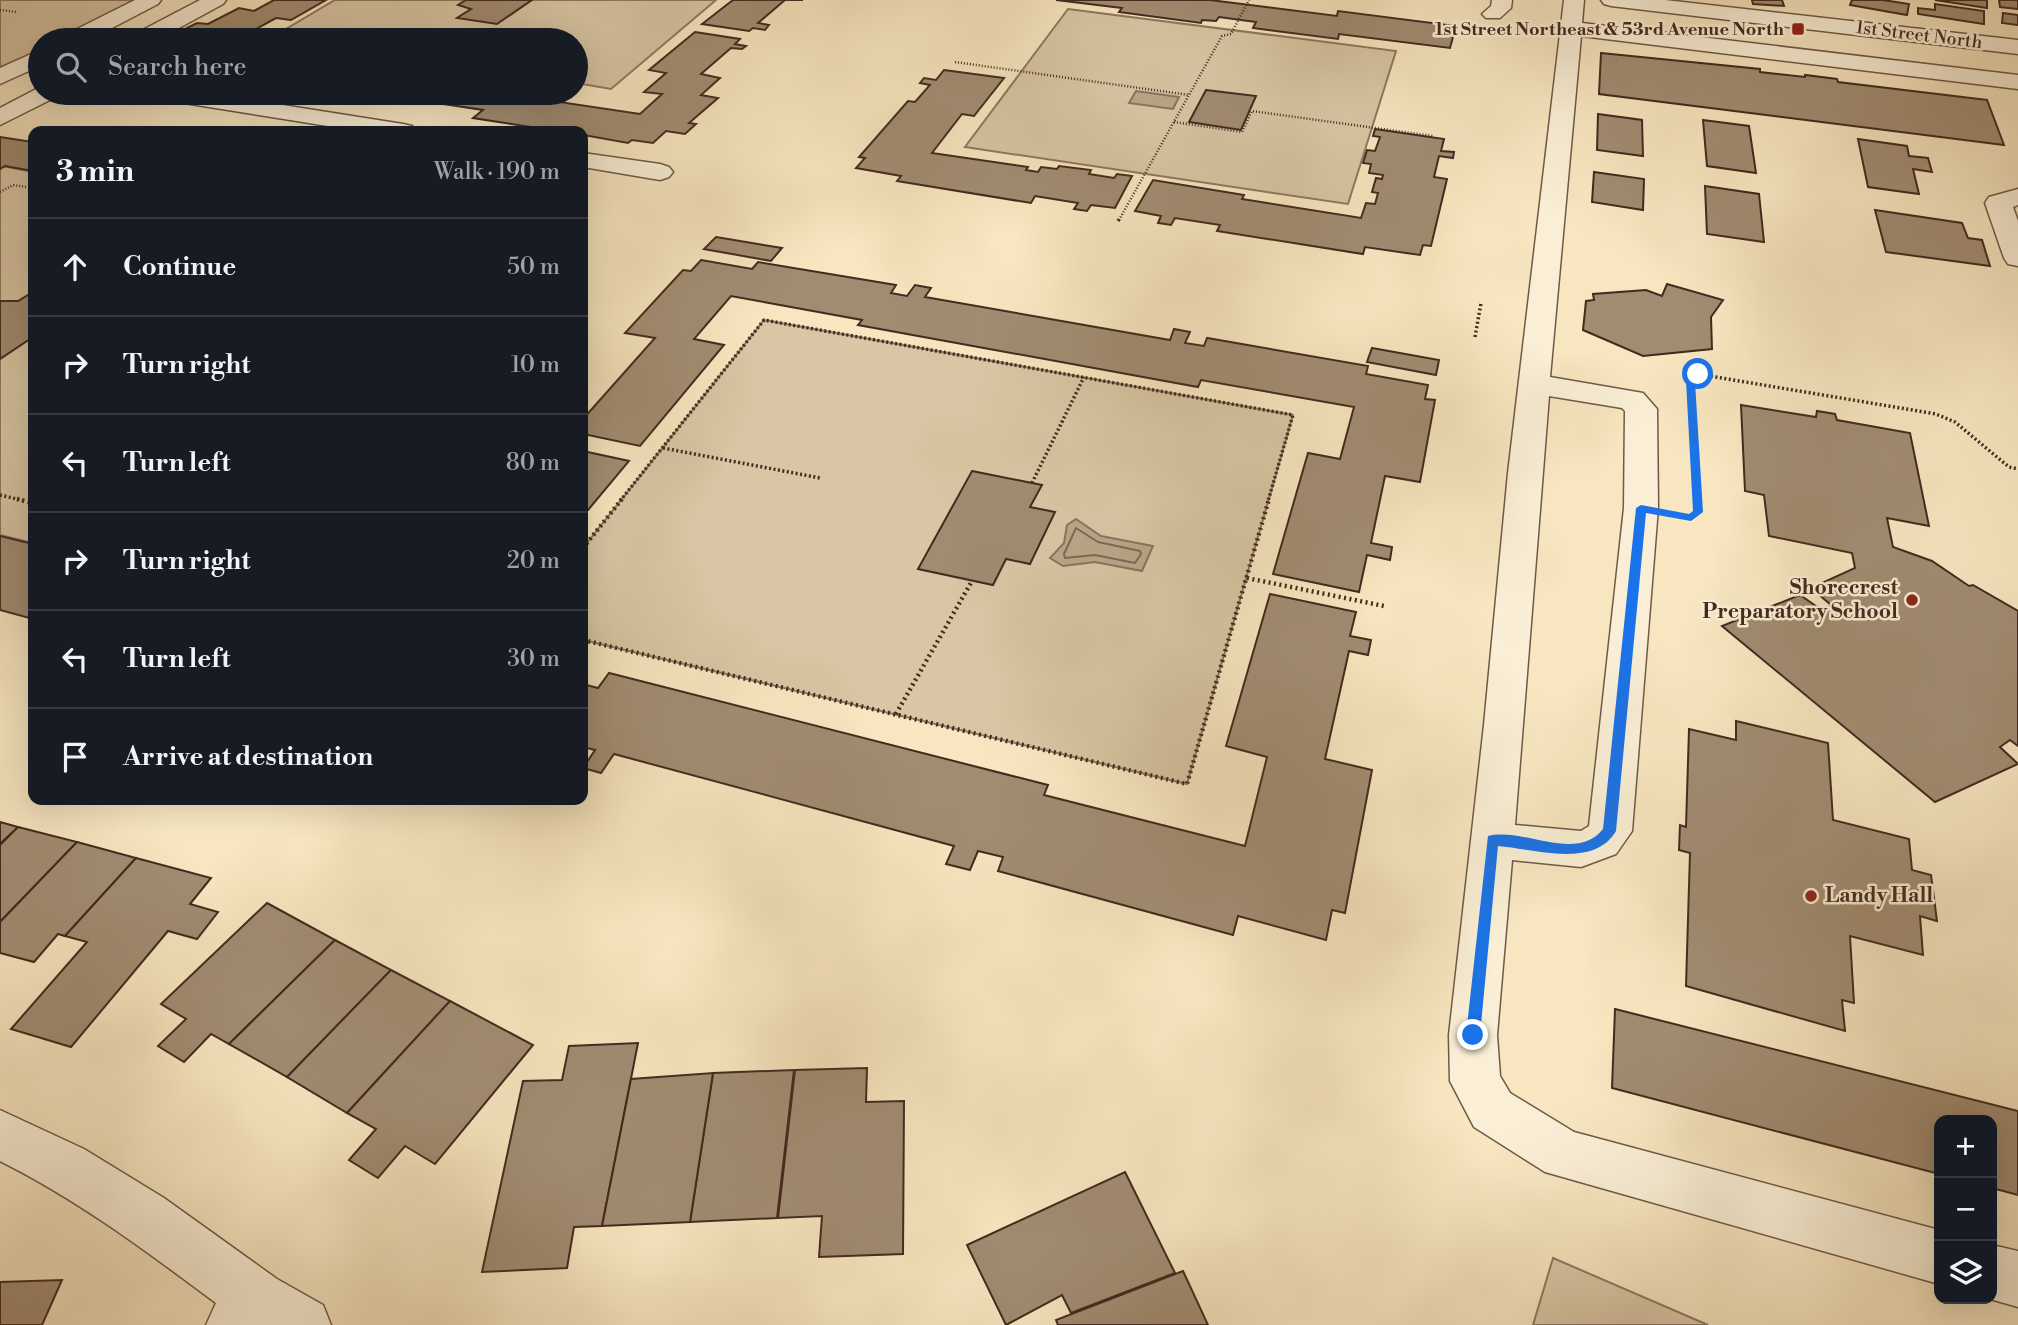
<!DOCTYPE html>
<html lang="en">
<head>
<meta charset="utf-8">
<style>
  :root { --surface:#171b24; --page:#242831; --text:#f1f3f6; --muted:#9ea1a6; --line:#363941 }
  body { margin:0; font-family:"Libre Bodoni",serif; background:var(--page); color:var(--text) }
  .controls { position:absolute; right:21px; bottom:21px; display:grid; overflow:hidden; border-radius:14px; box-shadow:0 7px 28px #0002 }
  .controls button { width:63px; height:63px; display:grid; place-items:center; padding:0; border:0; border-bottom:2px solid var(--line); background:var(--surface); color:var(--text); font:35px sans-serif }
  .stop { position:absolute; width:21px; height:21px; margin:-16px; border:5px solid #1a73e8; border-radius:50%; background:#fff }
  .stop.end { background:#1a73e8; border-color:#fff; box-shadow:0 2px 7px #0008 }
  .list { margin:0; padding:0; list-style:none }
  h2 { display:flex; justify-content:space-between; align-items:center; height:91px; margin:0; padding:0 28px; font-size:30px }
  h2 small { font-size:23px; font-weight:400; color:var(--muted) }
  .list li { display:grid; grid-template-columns:46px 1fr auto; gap:21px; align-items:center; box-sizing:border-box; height:98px; padding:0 28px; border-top:2px solid var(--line) }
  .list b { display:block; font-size:26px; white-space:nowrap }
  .list em { font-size:23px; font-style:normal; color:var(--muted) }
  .icon { flex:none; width:38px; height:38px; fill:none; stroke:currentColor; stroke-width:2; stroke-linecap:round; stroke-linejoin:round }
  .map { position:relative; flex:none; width:2018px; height:1325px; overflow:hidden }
  .search { position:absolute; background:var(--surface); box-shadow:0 7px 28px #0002; left:28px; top:28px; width:560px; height:77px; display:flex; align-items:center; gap:18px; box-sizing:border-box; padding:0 24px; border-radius:38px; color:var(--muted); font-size:26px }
  .panel { position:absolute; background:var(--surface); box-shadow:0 7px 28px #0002; left:28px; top:126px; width:560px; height:679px; border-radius:14px }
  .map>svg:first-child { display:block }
  .green { fill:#d8c6a4; stroke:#8e7861; stroke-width:2 }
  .water { fill:#baa689; stroke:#8a745e; stroke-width:2 }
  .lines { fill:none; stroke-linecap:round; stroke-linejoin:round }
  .shore { stroke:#7e6854; stroke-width:2 }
  .building { fill:#a18c72; stroke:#432a1e; stroke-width:2 }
  .minor-casing { stroke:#705946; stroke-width:3 }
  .path-far2 { stroke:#432a1e; stroke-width:2.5; stroke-dasharray:1 2; stroke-linecap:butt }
  .path-far1 { stroke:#432a1e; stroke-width:3.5; stroke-dasharray:2 2.5; stroke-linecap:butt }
  .path { stroke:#432a1e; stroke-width:4.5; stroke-dasharray:2 3.5; stroke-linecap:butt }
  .minor { fill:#faefd6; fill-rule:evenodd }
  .route { fill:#1a73e8 }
  .poi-dot { fill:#8f2418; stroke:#faefd6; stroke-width:2.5 }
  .labels { text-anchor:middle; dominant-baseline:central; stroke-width:5; stroke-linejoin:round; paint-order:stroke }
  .far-poi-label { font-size:18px; font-weight:bold; fill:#432a1e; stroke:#faefd6; text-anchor:end }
  .far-street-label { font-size:18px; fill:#432a1e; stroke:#faefd6 }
  .poi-label { font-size:21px; font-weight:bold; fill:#432a1e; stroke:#faefd6; text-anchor:end }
</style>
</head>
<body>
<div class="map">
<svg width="2018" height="1325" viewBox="0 0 2018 1325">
  <rect width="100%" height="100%" fill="#f7e6c0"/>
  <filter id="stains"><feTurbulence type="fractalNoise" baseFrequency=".00286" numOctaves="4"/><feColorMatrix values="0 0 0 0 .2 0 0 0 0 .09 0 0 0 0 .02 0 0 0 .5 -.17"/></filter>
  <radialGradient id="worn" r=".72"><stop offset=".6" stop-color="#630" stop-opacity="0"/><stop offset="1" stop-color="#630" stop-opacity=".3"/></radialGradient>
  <g class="green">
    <path d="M0 0H151L73 40H40V57L0 77Z"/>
    <path d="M335 0H716L611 89 576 83V40L269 39Z"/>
    <path d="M1068 9 1396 51 1348 204 965 147Z"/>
    <path d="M3 166 33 172V543L0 535V168Z"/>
    <path d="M764 320 1293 415 1187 784 583 640V548Z"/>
    <path d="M1553 1258 1708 1325H1533Z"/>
  </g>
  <g class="water">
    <path d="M1136 91 1179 97 1173 109 1129 103Z"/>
    <path d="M1076 519 1101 536 1153 546 1142 571 1095 562 1063 566 1050 558 1064 543 1067 525Z"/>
  </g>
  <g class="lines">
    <path class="shore" d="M1076 528 1098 542 1140 551 1141 554 1135 563 1095 555 1065 558 1064 554Z"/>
  </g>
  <g class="building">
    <path d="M274 0H326L291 20 276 18 247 34 232 32 218 40H163L197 23 208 24 239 8 254 11Z"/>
    <path d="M466 0H532L497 24 457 18 471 9 458 5Z"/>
    <path d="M733 0H803H785L758 23 769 25 765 30 753 28 749 31 702 24Z"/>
    <path d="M1056 0H1210L1337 16 1338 11 1456 26 1450 48 1339 34 1338 39 1253 28 1256 22 1219 17 1216 21 1202 20 1201 23 1119 12 1122 8Z"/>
    <path d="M1752 0H1782L1784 6 1753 4Z"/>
    <path d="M1852 0H1883L1909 4 1907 15 1850 5Z"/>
    <path d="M1935 0H1987V8Z"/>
    <path d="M1999 0H2018V9L2000 7Z"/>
    <path d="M1935 4 1984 11V24L1918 14V8L1935 10Z"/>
    <path d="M2003 13 2018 15V25L2002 23Z"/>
    <path d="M695 32 740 39 735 44 746 46 742 49 731 48 701 74 720 78 701 95 718 98 689 123 696 124 685 134 666 131 653 143 632 140 628 143 583 135V131H557L473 118 483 110 370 93H515L512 95 640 114 662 94 644 92 666 73 649 70Z"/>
    <path d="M1601 53 1760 69V72L1805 77V75L1837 79 1838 82 1987 100 2004 145 1599 94Z"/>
    <path d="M944 70 1004 78 974 116 962 114 932 153 1028 167 1026 170 1038 172 1041 167 1057 169 1059 166 1091 170 1089 174 1114 178 1117 174 1132 176 1115 208 1091 205 1087 211 1074 209 1078 203 1035 196 1031 203 897 181 901 176 856 168 865 158 859 157 908 101 915 102 930 85 920 83 924 78 936 80Z"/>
    <path d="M1206 90 1256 96 1241 130 1189 122Z"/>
    <path d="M1598 114 1642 120 1643 156 1597 150Z"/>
    <path d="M1703 120 1749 126 1756 173 1707 166Z"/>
    <path d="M1375 129 1444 139 1441 151 1454 152 1453 158 1439 156 1434 177 1447 179 1431 246 1423 245 1420 255 1365 247 1363 254 1217 231 1220 225 1175 218 1171 225 1158 223 1161 216 1135 211 1153 180 1244 195 1242 199 1361 218 1366 203 1375 204 1378 193 1372 192 1376 178 1382 179 1383 175 1369 173 1371 164 1363 163 1367 150 1375 151 1380 137 1373 136Z"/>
    <path d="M0 137 33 142V171L5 166 0 169Z"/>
    <path d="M1858 139 1907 146 1909 156 1928 158 1932 172 1913 169 1919 194 1868 187Z"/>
    <path d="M1594 172 1644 179 1643 210 1592 202Z"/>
    <path d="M1705 186 1759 194 1764 242 1707 234Z"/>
    <path d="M1875 210 1962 223 1968 238 1982 240 1990 266 1886 252Z"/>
    <path d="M716 237 782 248 771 261 704 249Z"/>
    <path d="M701 260 752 269 758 262 896 285 891 293 907 296 915 285 931 288 925 297 1170 340 1174 329 1190 332 1185 343 1204 346 1207 338 1368 366 1366 374 1428 385 1425 399 1435 400 1420 482 1385 476 1371 543 1392 547 1390 560 1367 555 1359 592 1273 574 1308 453 1340 459 1354 407 1201 380 1198 387 858 325 862 320 731 296 694 339 724 345 640 446 583 434V419L655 338 625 333 683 270 691 271Z"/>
    <path d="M1667 284 1723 300 1711 317 1712 349 1643 356 1583 330 1586 301 1594 300 1593 294 1646 290 1662 296Z"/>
    <path d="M33 292V337L0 359V301H18Z"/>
    <path d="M1372 348 1439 360 1436 375 1367 362Z"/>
    <path d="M1741 405 1816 417 1817 411 1835 414 1837 420 1910 433 1929 526 1887 518 1893 547 1932 561 1969 586 1973 585 2018 611V746L2010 740 2000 747 2018 764 1935 802 1722 626 1800 595 1823 611 1831 605 1811 588 1855 568 1852 553 1769 536 1764 495 1745 491Z"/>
    <path d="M583 451 629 461 583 516Z"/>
    <path d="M972 471 1042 485 1030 507 1055 512 1030 564 1006 559 993 585 918 569Z"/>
    <path d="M0 536 33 544V619L0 610Z"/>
    <path d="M1270 594 1356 612 1350 636 1371 640 1368 655 1349 651 1325 759 1372 770 1345 913 1332 910 1326 940 1238 916 1233 935 998 871 1003 857 978 851 970 870 946 864 954 846 614 754 601 773 583 768 595 750 583 747V684L598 688 609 673 1048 785 1044 795 1245 846 1267 757 1226 746Z"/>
    <path d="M1736 721 1828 743 1833 820 1909 839 1912 870 1931 875 1937 921 1920 916 1923 955 1850 936 1854 1003 1842 1000 1845 1031 1686 986 1690 853 1679 850 1680 825 1686 827 1689 729 1736 740Z"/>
    <path d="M0 822 18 827 0 844Z"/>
    <path d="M18 827 77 842 0 922V845Z"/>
    <path d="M77 842 136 858 65 936 58 934 34 962 0 953V922Z"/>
    <path d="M136 858 211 878 190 904 218 912 197 939 168 931 71 1047 11 1029 87 942 65 936Z"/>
    <path d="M267 903 335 940 229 1044 211 1034 184 1062 158 1046 186 1019 161 1004Z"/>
    <path d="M335 940 391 970 287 1077 229 1044Z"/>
    <path d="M391 970 450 1001 347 1113 287 1077Z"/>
    <path d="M450 1001 533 1045 435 1164 405 1146 378 1178 349 1160 376 1129 347 1113Z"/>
    <path d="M1615 1009 2018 1111V1195L1992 1188V1120H1939V1174L1612 1088Z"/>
    <path d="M638 1043 602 1226 574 1227 567 1268 482 1272 523 1081 562 1080 569 1046Z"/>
    <path d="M867 1068 866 1102 904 1101 903 1254 819 1257 822 1216 778 1218 795 1070Z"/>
    <path d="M794 1070 777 1218 690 1222 713 1073Z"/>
    <path d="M713 1073 690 1222 602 1226 631 1079Z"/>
    <path d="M1125 1172 1175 1273 1071 1313 1062 1295 1006 1325 967 1245Z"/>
    <path d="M1183 1271 1208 1325H1058L1056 1320Z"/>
    <path d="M62 1280 42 1325H0V1282Z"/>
  </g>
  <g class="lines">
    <g class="minor-casing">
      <g id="minor">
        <path d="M135 0H161L158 4 89 40H62L65 35Z"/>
        <path d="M200 0H226L223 4 157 40H130L133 35Z"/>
        <path d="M1492 0H1512L1511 8 1500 18H1486L1482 14 1491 6Z"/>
        <path d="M1564 0H1584L1582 23 2018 75V89L1581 36 1550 377 1643 393 1657 409 1658 508 1632 831 1616 854 1581 867 1512 860 1497 1035 1500 1076 1510 1093 1574 1132 1939 1230V1284L1545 1172 1474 1127 1450 1081 1449 1035 1484 725 1508 473ZM1549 396 1622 408 1625 411 1624 508 1589 826 1581 831 1515 825Z"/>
        <path d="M1601 0H1665L2018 40V54L1611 6 1604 4Z"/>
        <path d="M40 50V66L0 84V68Z"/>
        <path d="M40 87V93H58L54 98 0 125V108Z"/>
        <path d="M153 93H207L403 124 412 126 415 131H359L165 100 157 98Z"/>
        <path d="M583 153 660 164 669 167 673 172 669 177 660 180 583 167Z"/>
        <path d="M2018 189V205L2013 207 2018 221V266L2008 264 2004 258 1985 203 1989 197Z"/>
        <path d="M0 1110 84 1149 164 1198 277 1279 323 1305 331 1325H206L216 1303C146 1251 78 1200 0 1161Z"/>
        <path d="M1992 1245 2018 1251V1307L1990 1299Z"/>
      </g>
    </g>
    <g class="path-far2">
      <path d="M0 10 16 12"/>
      <path d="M955 62 1189 95"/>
      <path d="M1174 122 1242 132 1252 111 1433 136"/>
      <path d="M0 192 13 185 33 188"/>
      <path d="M1119 220 1222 36 1231 34 1249 0"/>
    </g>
    <g class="path-far1">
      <path d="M1118 221 1120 218"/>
      <path d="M1475 337 1481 303"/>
      <path d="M663 448 820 478"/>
      <path d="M1032 483 1084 377"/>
      <path d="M0 495 25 501"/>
      <path d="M620 501 764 320 1293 415 1268 501"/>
      <path d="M1697 501 1690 381 1698 374 1936 414 1955 422 2009 467 2018 469"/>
    </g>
    <g class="path">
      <path d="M17 499 33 503"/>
      <path d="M1676 515 1691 518 1698 512 1697 499"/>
      <path d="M583 548 622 499"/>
      <path d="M1247 578 1384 606"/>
      <path d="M583 640 1187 784 1269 499"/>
      <path d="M896 714 972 581"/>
    </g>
    <use href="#minor" class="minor"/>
  </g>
  <path class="route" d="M1694 372 1702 374 1695 382 1703 512 1691 521 1646 513 1616 831C1594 869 1534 849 1498 846L1480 1035 1473 1041 1466 1035 1488 836C1524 827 1576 863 1603 829L1636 508 1641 505 1689 514 1693 511 1686 381Z"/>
  <g class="poi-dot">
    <rect x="1791" y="22" width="14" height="14" rx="3.5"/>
    <circle cx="1912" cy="600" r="7"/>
    <circle cx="1811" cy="896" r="7"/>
  </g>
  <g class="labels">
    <g class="far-poi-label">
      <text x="1784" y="29">1st Street Northeast &amp; 53rd Avenue North</text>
    </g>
    <g class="far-street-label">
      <text transform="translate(1919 35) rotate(7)">1st Street North</text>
    </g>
    <g class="poi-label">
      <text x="1898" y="588">Shorecrest<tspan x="1898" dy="24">Preparatory School</tspan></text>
      <text x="1825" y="896" text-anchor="start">Landy Hall</text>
    </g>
  </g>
  <rect width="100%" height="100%" filter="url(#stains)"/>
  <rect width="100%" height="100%" fill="url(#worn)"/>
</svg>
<div class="controls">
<button>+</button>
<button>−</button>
<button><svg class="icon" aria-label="layers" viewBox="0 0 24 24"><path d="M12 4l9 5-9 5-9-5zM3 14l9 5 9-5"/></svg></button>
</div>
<div class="stop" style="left:1698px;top:374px"></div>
<div class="stop end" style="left:1473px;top:1035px"></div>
<div class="search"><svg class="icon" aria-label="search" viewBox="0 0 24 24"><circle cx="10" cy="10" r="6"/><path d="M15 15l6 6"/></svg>Search here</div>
<section class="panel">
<h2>3 min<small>Walk · 190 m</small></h2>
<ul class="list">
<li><svg class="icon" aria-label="ahead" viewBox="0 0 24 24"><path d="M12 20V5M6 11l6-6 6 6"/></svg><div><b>Continue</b></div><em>50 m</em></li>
<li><svg class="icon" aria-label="right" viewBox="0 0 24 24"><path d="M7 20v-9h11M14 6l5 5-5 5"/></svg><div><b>Turn right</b></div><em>10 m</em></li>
<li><svg class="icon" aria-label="left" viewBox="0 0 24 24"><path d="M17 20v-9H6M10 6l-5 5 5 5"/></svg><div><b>Turn left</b></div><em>80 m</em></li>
<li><svg class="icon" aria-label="right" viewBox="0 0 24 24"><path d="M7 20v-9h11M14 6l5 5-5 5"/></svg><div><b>Turn right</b></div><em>20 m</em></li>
<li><svg class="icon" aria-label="left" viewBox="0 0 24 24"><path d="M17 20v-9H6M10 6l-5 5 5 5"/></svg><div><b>Turn left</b></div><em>30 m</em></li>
<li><svg class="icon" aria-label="arrive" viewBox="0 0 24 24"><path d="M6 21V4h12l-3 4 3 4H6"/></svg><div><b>Arrive at destination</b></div></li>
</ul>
</section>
</div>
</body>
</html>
